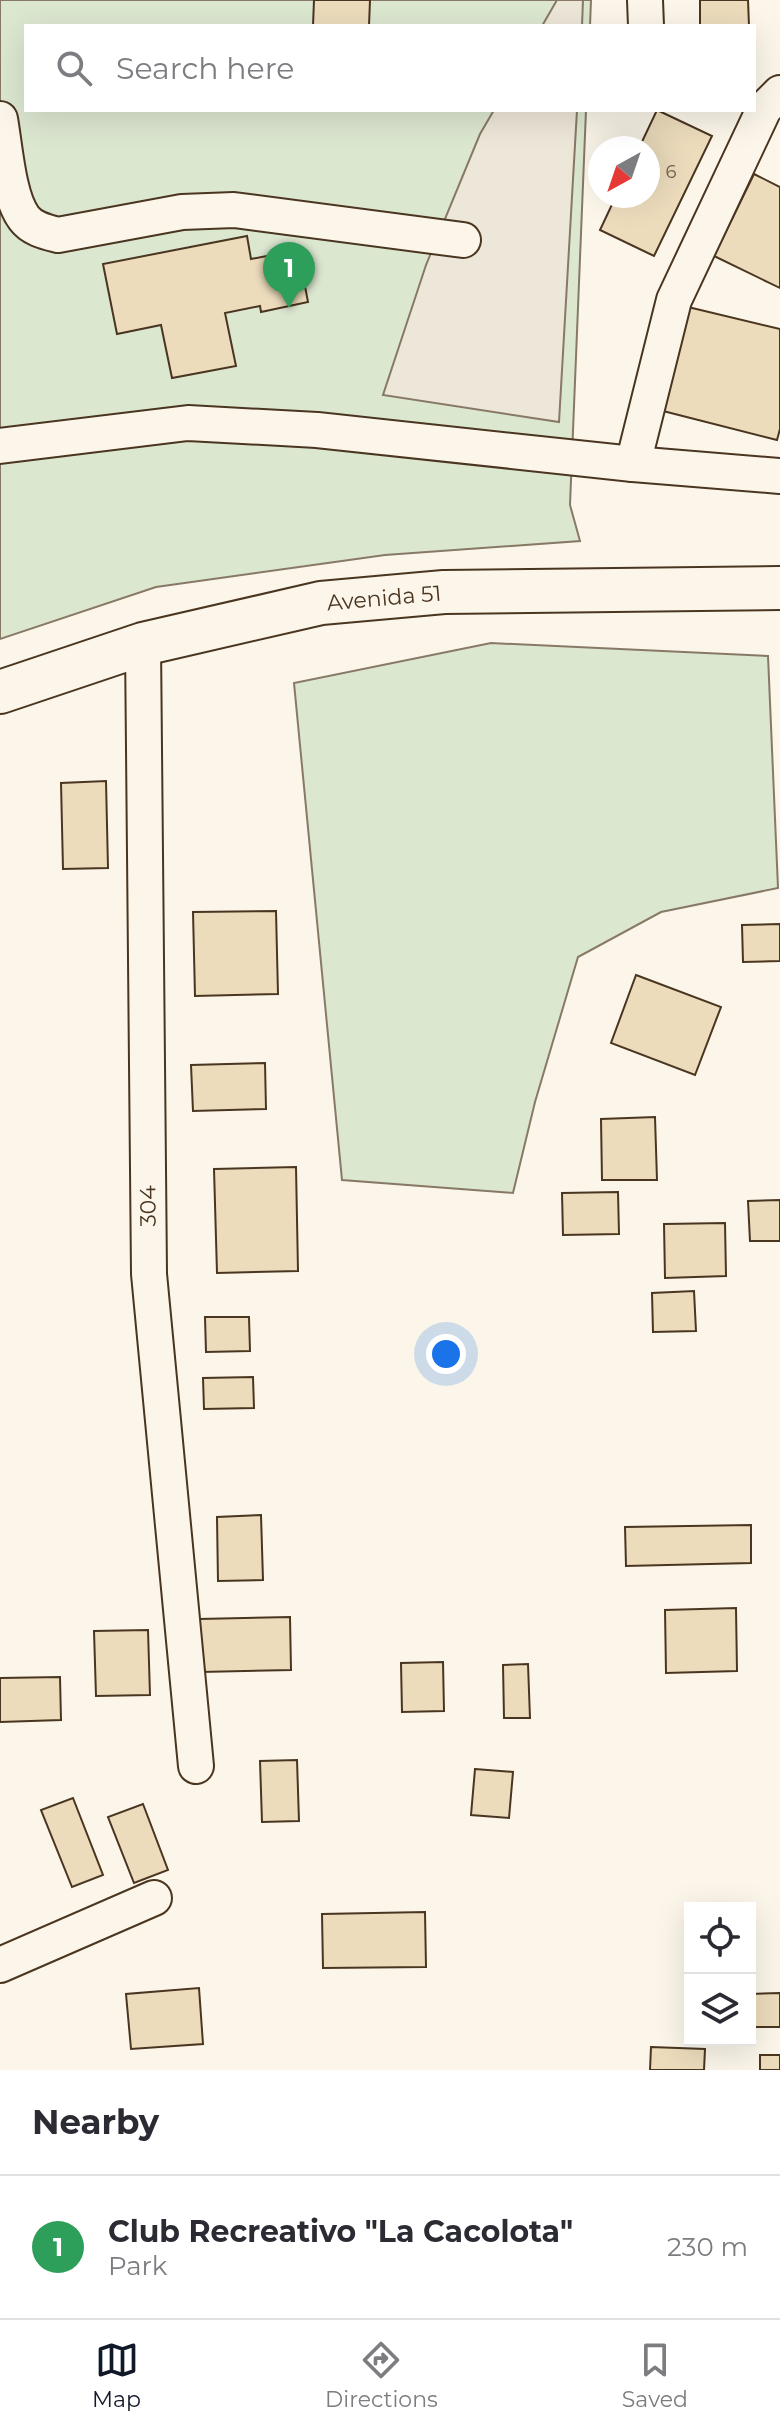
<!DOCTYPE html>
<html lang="en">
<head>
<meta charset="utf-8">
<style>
  :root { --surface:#fff; --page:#f2f2f3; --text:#2b2b33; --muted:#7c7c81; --line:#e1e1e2; --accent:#111827 }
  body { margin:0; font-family:Montserrat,sans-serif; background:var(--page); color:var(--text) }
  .controls { position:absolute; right:24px; bottom:24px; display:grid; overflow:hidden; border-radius:0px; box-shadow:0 8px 32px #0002 }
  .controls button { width:72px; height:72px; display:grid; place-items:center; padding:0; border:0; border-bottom:2px solid var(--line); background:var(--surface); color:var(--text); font:40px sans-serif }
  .compass { position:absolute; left:588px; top:136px; width:72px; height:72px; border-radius:50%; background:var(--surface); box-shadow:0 8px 32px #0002; rotate:220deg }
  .you { position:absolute; left:446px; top:1354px; width:28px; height:28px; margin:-20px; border:6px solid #fff; border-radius:50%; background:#1a73e8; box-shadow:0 0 0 12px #1a73e833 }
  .badge { display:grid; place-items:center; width:52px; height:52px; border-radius:50%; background:var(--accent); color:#fff; font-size:26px; font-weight:700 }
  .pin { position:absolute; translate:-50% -66px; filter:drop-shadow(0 2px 4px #0008) }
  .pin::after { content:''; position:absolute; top:42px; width:28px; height:24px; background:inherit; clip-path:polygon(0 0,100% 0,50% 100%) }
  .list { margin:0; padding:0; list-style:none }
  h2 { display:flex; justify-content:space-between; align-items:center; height:104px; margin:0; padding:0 32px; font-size:34px }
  h2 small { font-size:26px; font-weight:400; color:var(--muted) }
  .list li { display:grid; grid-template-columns:52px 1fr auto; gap:24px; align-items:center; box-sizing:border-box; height:144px; padding:0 32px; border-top:2px solid var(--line) }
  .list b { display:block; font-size:30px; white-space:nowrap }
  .list p { margin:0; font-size:26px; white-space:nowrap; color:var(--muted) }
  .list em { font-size:26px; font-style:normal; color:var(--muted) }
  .icon { flex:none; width:44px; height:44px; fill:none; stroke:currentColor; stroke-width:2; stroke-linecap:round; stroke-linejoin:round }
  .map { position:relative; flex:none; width:780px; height:2070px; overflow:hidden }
  .search { position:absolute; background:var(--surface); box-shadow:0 8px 32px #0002; left:24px; right:24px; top:24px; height:88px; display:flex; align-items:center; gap:20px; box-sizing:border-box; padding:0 28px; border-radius:0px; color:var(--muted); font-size:30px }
  .sheet { height:248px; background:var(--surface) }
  nav { display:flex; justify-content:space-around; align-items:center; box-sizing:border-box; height:112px; border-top:2px solid var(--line); background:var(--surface); font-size:22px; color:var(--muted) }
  nav a { display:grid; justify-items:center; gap:4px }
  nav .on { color:var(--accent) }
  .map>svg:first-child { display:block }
  .green { fill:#dce7d0; stroke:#887966; stroke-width:2 }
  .parking { fill:#ede7d9; stroke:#887966; stroke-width:2 }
  .building { fill:#ecdcbc; stroke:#4a3520; stroke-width:2 }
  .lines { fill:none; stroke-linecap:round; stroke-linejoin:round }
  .minor-casing { stroke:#4a3520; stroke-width:38 }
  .major-casing { stroke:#4a3520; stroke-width:46 }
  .minor { stroke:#fbf6e9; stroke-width:34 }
  .major { stroke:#fbf6e9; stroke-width:42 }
  .labels { text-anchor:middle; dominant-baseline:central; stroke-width:6; stroke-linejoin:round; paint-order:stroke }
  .number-label { font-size:18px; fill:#725f47 }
  .street-label { font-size:22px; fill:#4a3520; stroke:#fbf6e9 }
</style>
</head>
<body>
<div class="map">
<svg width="780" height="2070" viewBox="0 0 780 2070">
  <rect width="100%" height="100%" fill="#fbf6e9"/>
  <g class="green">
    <path d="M0 0H591L590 26H26V110H586L570 505 580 541 385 555 156 587 0 639Z"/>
    <path d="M491 643 768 656 778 888 661 912 578 957 535 1102 513 1193 342 1180 294 683Z"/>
  </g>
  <g class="parking">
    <path d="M557 0H583L582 26H542Z"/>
    <path d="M494 110H577L559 422 383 395 426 265 480 134Z"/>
  </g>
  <g class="building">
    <path d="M314 0H370L369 26H313Z"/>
    <path d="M700 0H748L749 26H700Z"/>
    <path d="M657 110 712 136 654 256 600 230 616 196H648V148H639Z"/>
    <path d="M754 174 780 187V288L714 256Z"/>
    <path d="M247 236 251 259 298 250 308 302 261 312 260 306 225 313 236 366 172 378 161 325 117 334 103 264Z"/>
    <path d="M688 307 780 329V429L777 440 663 411Z"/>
    <path d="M106 781 108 868 63 869 61 783Z"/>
    <path d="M276 911 278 994 195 996 193 912Z"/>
    <path d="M780 924V961L743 962 742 925Z"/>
    <path d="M636 975 721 1007 695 1075 611 1043Z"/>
    <path d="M265 1063 266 1109 193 1111 191 1065Z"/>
    <path d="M655 1117 657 1180H602L601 1119Z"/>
    <path d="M296 1167 298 1271 217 1273 214 1169Z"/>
    <path d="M618 1192 619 1234 563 1235 562 1193Z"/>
    <path d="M780 1200V1241H750L748 1201Z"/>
    <path d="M725 1223 726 1276 665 1278 664 1224Z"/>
    <path d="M694 1291 696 1331 653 1332 652 1293Z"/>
    <path d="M205 1317H249L250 1351 206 1352Z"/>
    <path d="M253 1377 254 1408 204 1409 203 1378Z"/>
    <path d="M261 1515 263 1580 218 1581 217 1517Z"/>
    <path d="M751 1525V1563L626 1566 625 1527Z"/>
    <path d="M736 1608 737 1671 666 1673 665 1610Z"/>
    <path d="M290 1617 291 1670 201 1672 199 1619Z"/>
    <path d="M148 1630 150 1695 96 1696 94 1631Z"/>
    <path d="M443 1662 444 1711 402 1712 401 1663Z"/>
    <path d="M528 1664 530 1718H504L503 1665Z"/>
    <path d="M60 1677 61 1720 0 1722V1678Z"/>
    <path d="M297 1760 299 1821 262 1822 260 1761Z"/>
    <path d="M475 1769 513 1772 509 1818 471 1815Z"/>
    <path d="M73 1798 103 1875 72 1887 41 1810Z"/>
    <path d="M143 1804 168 1870 134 1883 108 1817Z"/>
    <path d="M425 1912 426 1967 323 1968 322 1914Z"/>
    <path d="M199 1988 203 2044 131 2049 126 1994Z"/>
    <path d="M780 1993V2027H750V1994Z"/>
    <path d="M651 2047 705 2049 704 2070H650Z"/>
    <rect x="760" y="2055" width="20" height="15"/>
  </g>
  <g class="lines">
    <g class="minor-casing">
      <g id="minor">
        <path d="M645 0 646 26"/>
        <path d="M0 119C5 146 8 197 24 218 32 229 46 232 58 235L182 212 234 210 463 240"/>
        <path d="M0 446 188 423 317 430 633 464 780 476"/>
        <path d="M633 464 674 300 764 109 780 93"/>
        <path d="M143 644 149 1274 196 1766"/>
        <path d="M0 1965 154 1898"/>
      </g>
    </g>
    <g class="major-casing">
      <path id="major" d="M0 692 143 644 321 603 444 592 780 588"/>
    </g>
    <use href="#minor" class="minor"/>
    <use href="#major" class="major"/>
  </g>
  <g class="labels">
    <g class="number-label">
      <text x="671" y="172">6</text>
    </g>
    <g class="street-label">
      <text transform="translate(384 598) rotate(-5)">Avenida 51</text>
      <text transform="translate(148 1206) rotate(-91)">304</text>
    </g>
  </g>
</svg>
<div class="controls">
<button><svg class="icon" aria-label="locate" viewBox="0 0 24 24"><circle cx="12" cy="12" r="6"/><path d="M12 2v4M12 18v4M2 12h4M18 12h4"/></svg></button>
<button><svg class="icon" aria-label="layers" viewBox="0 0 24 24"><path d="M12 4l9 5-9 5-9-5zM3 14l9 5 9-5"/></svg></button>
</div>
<svg class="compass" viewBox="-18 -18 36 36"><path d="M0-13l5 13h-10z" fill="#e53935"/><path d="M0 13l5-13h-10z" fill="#7c7c81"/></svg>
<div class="you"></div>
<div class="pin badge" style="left:289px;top:308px;background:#2e9e5b">1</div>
<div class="search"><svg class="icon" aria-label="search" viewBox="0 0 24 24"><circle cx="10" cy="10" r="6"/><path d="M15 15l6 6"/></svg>Search here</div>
</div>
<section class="sheet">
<h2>Nearby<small></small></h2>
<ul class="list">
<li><span class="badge" style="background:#2e9e5b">1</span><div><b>Club Recreativo &quot;La Cacolota&quot;</b><p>Park</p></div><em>230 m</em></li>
</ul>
</section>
<nav>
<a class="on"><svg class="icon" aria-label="map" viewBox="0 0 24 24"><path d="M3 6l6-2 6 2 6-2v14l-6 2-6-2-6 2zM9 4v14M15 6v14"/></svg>Map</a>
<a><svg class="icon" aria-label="directions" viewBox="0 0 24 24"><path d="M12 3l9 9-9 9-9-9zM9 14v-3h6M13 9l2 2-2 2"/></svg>Directions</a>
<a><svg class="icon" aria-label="saved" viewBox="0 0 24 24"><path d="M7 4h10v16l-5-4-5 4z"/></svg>Saved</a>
</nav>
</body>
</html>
